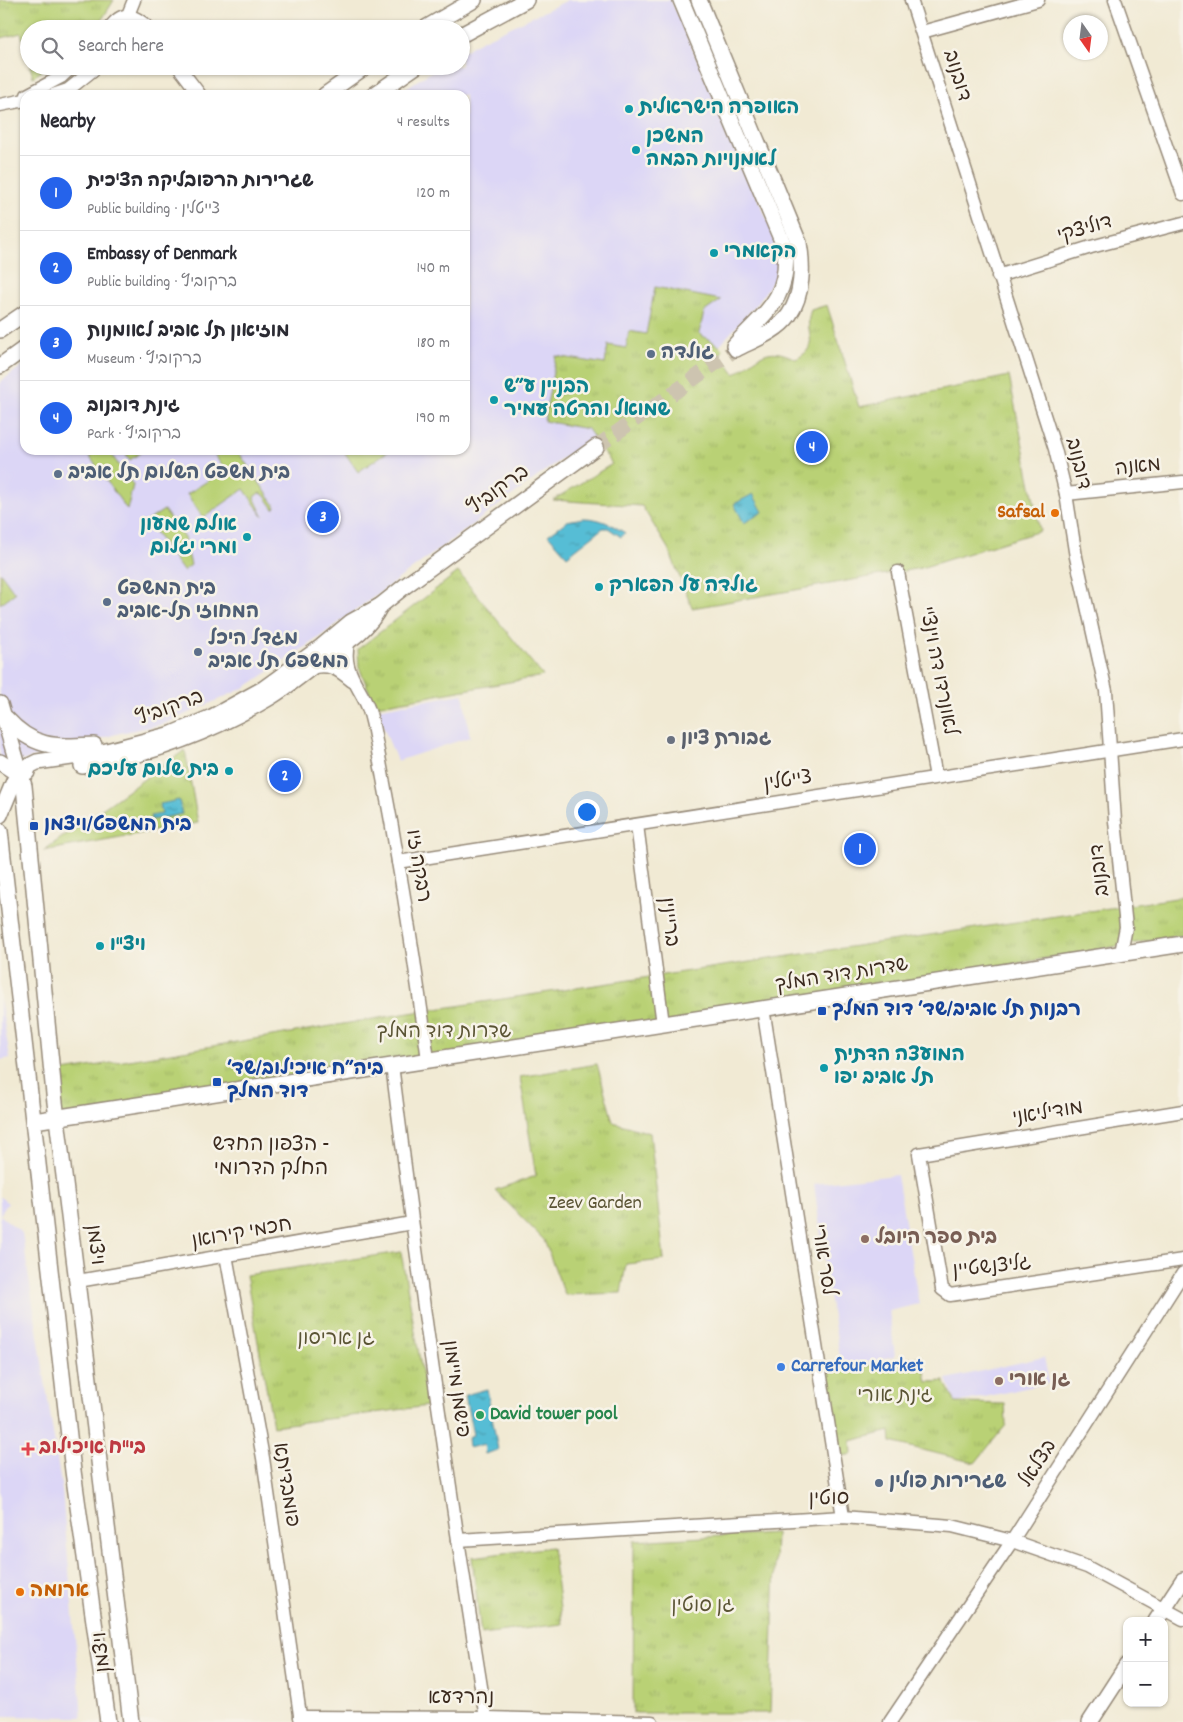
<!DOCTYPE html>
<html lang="en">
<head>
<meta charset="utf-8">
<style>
  :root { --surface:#fff; --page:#f7f7f7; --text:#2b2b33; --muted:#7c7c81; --line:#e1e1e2; --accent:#2563eb }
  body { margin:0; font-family:Dekko,"Playpen Sans Hebrew",sans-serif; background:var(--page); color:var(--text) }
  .controls { position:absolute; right:15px; bottom:15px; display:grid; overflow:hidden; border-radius:10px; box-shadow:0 1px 4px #0004 }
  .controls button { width:45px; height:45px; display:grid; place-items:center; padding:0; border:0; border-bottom:1px solid var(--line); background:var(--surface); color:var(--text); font:25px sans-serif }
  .compass { position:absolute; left:1063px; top:15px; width:45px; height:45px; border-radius:50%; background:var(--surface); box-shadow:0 1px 4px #0004; rotate:166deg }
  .you { position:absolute; left:586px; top:811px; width:18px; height:18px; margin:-12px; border:4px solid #fff; border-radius:50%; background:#1a73e8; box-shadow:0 0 0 8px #1a73e833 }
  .badge { display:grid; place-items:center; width:32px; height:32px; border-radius:50%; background:var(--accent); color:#fff; font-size:16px; font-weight:700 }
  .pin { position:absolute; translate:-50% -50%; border:2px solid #fff; box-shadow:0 1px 5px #0006 }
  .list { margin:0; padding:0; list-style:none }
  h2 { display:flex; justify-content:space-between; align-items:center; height:65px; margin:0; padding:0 20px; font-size:21px }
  h2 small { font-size:16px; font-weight:400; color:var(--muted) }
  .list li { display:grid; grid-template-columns:32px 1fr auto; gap:15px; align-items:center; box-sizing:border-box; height:75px; padding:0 20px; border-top:1px solid var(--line) }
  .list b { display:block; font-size:19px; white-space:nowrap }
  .list p { margin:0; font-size:16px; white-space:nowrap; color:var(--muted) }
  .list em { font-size:16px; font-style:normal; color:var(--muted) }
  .icon { flex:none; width:28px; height:28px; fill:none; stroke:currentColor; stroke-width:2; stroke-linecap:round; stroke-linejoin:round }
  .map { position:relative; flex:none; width:1183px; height:1722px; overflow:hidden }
  .search { position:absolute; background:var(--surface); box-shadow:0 1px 4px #0004; left:20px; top:20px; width:450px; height:55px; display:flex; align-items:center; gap:12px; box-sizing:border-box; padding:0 18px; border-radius:28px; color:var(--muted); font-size:19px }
  .panel { position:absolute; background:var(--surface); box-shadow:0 1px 4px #0004; left:20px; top:90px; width:450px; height:365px; border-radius:15px }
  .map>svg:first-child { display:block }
  .built { fill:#dcd6f6 }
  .green { fill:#b9d175; stroke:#7a7e4a }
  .park { fill:url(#park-tufts); stroke:#7a7e4a }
  .water { fill:url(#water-ripples); stroke:#49747a }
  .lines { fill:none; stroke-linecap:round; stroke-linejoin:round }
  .tertiary-tunnel { stroke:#cdc4b0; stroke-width:15; stroke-dasharray:15 8; stroke-linecap:butt }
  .minor-casing { stroke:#968a79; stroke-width:15 }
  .tertiary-casing { stroke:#968a79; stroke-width:18 }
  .minor { stroke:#fff; stroke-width:12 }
  .tertiary { stroke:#fff; stroke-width:15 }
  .culture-dot { fill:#0f9aa8; stroke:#f7f3e8; stroke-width:2 }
  .service-dot { fill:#5c6f8a; stroke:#f7f3e8; stroke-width:2 }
  .food-dot { fill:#e8710a; stroke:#f7f3e8; stroke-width:2 }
  .worship-dot { fill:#6b7280; stroke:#f7f3e8; stroke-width:2 }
  .transit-dot { fill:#1a4fb4; stroke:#f7f3e8; stroke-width:2 }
  .education-dot { fill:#8d6e63; stroke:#f7f3e8; stroke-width:2 }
  .shop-dot { fill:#3f7fe0; stroke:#f7f3e8; stroke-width:2 }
  .leisure-dot { fill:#2e9e5b; stroke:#f7f3e8; stroke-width:2 }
  .health-dot { fill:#e0444e; stroke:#f7f3e8; stroke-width:2 }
  .labels { text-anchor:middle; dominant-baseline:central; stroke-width:5; stroke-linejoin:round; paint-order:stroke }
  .street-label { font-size:20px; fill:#3b2a1e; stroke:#f7f3e8 }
  .culture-label { font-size:20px; font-weight:bold; fill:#0d838f; stroke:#f7f3e8; text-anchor:start }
  .service-label { font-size:20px; font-weight:bold; fill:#4e5e75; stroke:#f7f3e8; text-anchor:start }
  .food-label { font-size:20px; font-weight:bold; fill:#c56008; stroke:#f7f3e8; text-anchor:end }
  .worship-label { font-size:20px; font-weight:bold; fill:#5b616d; stroke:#f7f3e8; text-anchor:start }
  .transit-label { font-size:20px; font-weight:bold; fill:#164399; stroke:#f7f3e8; text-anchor:start }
  .park-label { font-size:20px; fill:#5a5434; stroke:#f7f3e8 }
  .education-label { font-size:20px; font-weight:bold; fill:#785e54; stroke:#f7f3e8; text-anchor:start }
  .shop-label { font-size:20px; font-weight:bold; fill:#366cbe; stroke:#f7f3e8; text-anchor:start }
  .leisure-label { font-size:20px; font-weight:bold; fill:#27864d; stroke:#f7f3e8; text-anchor:start }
  .health-label { font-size:20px; font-weight:bold; fill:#be3a42; stroke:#f7f3e8; text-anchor:start }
  .neighbourhood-label { font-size:21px; fill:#3b2a1e; stroke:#f7f3e8 }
</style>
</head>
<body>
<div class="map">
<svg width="1183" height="1722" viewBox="0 0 1183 1722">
  <defs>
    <pattern id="park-tufts" width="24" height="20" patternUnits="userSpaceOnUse" patternTransform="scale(1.25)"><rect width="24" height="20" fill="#b9d175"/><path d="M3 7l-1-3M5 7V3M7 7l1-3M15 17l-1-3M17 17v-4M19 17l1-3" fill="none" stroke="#a0b465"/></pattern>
    <pattern id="water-ripples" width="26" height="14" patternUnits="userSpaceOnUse" patternTransform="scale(1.25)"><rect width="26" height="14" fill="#57bdd5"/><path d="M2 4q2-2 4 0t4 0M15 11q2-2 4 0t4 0" fill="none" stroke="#499aac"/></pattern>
  </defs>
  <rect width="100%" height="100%" fill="#f7f3e8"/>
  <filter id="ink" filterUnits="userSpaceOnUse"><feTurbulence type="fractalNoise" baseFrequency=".02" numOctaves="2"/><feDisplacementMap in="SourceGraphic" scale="10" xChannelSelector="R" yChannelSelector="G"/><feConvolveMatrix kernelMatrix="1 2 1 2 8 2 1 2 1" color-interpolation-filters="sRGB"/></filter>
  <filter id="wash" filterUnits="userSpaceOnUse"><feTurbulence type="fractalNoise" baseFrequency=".0096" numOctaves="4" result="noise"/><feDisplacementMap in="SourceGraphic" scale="20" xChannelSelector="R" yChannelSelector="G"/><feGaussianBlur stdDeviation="1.12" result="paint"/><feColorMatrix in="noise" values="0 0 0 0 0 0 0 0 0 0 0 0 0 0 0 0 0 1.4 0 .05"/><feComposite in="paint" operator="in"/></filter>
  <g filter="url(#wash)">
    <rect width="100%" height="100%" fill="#f1ead4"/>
    <g class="built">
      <path d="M568 0H671L776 240 780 261 774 279 757 304 706 360 563 458 307 646 244 688 164 724 120 733 0 767V382L25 364V450H465V95H395L440 66H461V53L479 42Z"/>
      <path d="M463 694 470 737 397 761 376 709Z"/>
      <path d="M0 999 10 1058 0 1060Z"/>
      <path d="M897 1175 919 1304 889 1311 895 1356 842 1367 829 1295 814 1184Z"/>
      <path d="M0 1197 8 1203 0 1215 22 1233 62 1491 82 1717 0 1716Z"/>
      <path d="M1044 1357 1049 1383 956 1403 947 1379Z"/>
    </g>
    <g class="green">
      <path d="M85 450H108L133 485 127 510Z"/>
      <path d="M123 450H144L130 460Z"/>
      <path d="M211 450H237L276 507 274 509 264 495 259 493 254 497 263 516 244 489 203 518 187 494 225 470Z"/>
      <path d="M343 450H390L358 472Z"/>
      <path d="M164 510 184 538 191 565 183 571 147 521Z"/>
      <path d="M0 572 15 593 0 604Z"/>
    </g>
    <g class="park">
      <path d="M0 0H114L96 29H29V61L21 33 1 38Z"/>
      <path d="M30 66H50L33 77Z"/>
      <path d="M655 287 721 300 704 312 699 333C707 340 716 341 723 350L720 355 735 374C760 357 766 344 796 359 823 345 802 333 811 310L827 305 859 407 1009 376 1040 531 921 568 692 608 669 550 642 506 553 500 612 464 588 429 544 421 556 356 605 364 608 345 626 348 629 331 646 334Z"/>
      <path d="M458 572 543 676 375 706 359 667 358 649Z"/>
      <path d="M185 750 198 823 43 851Z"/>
      <path d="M1183 897V935L648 1026 57 1117 52 1073 403 1014Z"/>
      <path d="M597 1064 613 1122 650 1133 664 1260 626 1264 621 1293 565 1295 544 1240 495 1190 536 1176 520 1077Z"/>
      <path d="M401 1252 428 1406 273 1426 246 1275Z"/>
      <path d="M922 1356 927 1382 944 1381 956 1403 1005 1404 1006 1425 975 1463 891 1442 890 1431 851 1441 852 1454 838 1457 826 1373Z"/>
      <path d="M776 1533 770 1713H633L634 1541Z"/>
      <path d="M552 1547 562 1624 481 1634 472 1557Z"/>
    </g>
    <g class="water">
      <path d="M753 494 763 512 744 523 734 504Z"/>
      <path d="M583 518C600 518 611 524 625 533L621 537 608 528H603L567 556 548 535 567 521Z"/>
      <path d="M179 800 182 814 151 820 150 816 162 814 160 804Z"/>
      <path d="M487 1389 498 1450 485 1454 484 1444 469 1448 468 1437 473 1435 465 1395Z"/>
    </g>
  </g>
  <g filter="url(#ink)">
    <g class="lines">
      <path class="tertiary-tunnel" d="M596 447 736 349"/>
      <g class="minor-casing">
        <g id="minor">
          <path d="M911 0 1055 449 1066 494 1076 557 1106 691 1115 821 1126 927 1121 953"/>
          <path d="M1115 0 1183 194"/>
          <path d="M109 29C123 9 134 14 150 29"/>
          <path d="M126 29 128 15 134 0"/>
          <path d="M922 32 1038 0"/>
          <path d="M178 66 200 95"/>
          <path d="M27 95 61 77 73 66"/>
          <path d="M53 95 68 90 98 66"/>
          <path d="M0 105 25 100"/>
          <path d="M998 276 1091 247 1183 223"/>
          <path d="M1066 494 1183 482"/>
          <path d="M898 572 936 777"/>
          <path d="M349 640C341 667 355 680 366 703 371 713 373 725 375 736 396 843 414 952 428 1060"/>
          <path d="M310 668C329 663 338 669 352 681"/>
          <path d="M637 825 663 1024"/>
          <path d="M398 862 1183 739"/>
          <path d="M763 1008 843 1517"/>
          <path d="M392 1065C419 1283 451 1501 486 1718"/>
          <path d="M1183 1111 919 1154 942 1289 950 1295 1183 1260"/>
          <path d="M226 1255 263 1458 301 1722"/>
          <path d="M78 1281 412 1223"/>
          <path d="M458 1540 843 1517 952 1526 1012 1541 1087 1567 1183 1619"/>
          <path d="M300 1717 486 1718 652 1722"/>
          <path d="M890 1722 1012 1541 1183 1273"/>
        </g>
      </g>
      <g class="tertiary-casing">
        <g id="tertiary">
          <path d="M681 0 785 248C790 299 765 312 734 346"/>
          <path d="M699 0 799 243C803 266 803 295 789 315 777 332 753 340 736 349"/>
          <path d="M424 29 474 0"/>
          <path d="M461 35 526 0"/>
          <path d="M325 95 366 66"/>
          <path d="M374 95 416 66"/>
          <path d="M0 330 25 313"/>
          <path d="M0 366 25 348"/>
          <path d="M0 704 24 786 54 1094 131 1722"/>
          <path d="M6 718C34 749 55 747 94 745"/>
          <path d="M0 762 12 770 27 772"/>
          <path d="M82 766C148 756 209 733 267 699 286 688 304 673 322 659 344 644 368 631 380 606"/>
          <path d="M0 815 14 781 31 765 37 762 99 753 172 734 212 717 263 689 321 647 351 622 380 606 405 586 596 447"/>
          <path d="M0 831 73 1471 108 1722"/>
          <path d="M34 1121 1183 944"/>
          <path d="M1156 1621 1183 1580"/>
          <path d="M1090 1722 1127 1665"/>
        </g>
      </g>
      <use href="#minor" class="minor"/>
      <use href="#tertiary" class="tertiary"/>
    </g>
  </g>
  <g class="culture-dot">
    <circle cx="629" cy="109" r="5"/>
    <circle cx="636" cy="150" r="5"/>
    <circle cx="714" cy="253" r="5"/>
    <circle cx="494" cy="400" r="5"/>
    <circle cx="247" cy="537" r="5"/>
    <circle cx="599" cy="587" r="5"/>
    <circle cx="229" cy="771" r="5"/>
    <circle cx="100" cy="946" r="5"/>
    <circle cx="824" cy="1068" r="5"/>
  </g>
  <g class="service-dot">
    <circle cx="651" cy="354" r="5"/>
    <circle cx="58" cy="474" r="5"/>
    <circle cx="107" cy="602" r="5"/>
    <circle cx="198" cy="652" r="5"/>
    <circle cx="879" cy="1483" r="5"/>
  </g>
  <g class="food-dot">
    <circle cx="1055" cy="513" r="5"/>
    <circle cx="20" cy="1592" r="5"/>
  </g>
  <circle class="worship-dot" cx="671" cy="740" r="5"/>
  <g class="transit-dot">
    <rect x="29" y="821" width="10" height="10" rx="2.5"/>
    <rect x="817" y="1006" width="10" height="10" rx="2.5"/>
    <rect x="212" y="1077" width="10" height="10" rx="2.5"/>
  </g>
  <g class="education-dot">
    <circle cx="865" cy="1239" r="5"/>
    <circle cx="999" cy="1381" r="5"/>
  </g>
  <circle class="shop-dot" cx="781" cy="1367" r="5"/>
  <circle class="leisure-dot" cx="480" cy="1415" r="5"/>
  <path class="health-dot" d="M25.5 1441.5h5v5h5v5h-5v5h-5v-5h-5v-5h5z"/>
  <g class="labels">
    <g class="street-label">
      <text transform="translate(956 76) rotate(73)">דובנוב</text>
      <text transform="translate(1085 230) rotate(-16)">דוליצקי</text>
      <text transform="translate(1077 464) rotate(76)">דובנוב</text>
      <text transform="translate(1138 468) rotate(-6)">מאנה</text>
      <text transform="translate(499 491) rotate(-36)">ברקוביץ</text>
      <text transform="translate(937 671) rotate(79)">לאונרדו דה וינצ'י</text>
      <text transform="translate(170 709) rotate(-20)">ברקוביץ</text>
      <text transform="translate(788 782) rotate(-9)">צייטלין</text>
      <text transform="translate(417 866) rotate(81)">רבקה זיו</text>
      <text transform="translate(1101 870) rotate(-96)">דובנוב</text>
      <text transform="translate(668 922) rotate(83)">בריינין</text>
      <text transform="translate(842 976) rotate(-9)">שדרות דוד המלך</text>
      <text transform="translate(1048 1114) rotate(-9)">מודיליאני</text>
      <text transform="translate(242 1234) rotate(-10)">חכמי קירואן</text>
      <text transform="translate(94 1245) rotate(83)">ויצמן</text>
      <text transform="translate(822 1260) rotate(81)">לסר אורי</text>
      <text transform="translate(992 1268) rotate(-6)">גליצנשטיין</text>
      <text transform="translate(455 1389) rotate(82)">פישמן מיימון</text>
      <text transform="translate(1039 1464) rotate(-57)">בצלאל</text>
      <text transform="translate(285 1485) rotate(81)">פומבדיתא</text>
      <text transform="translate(829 1500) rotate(-1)">סוטין</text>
      <text transform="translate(103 1652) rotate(-96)">ויצמן</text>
      <text x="461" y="1699">נהרדעא</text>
    </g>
    <g class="culture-label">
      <text x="639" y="109">האופרה הישראלית</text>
      <text x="646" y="138">המשכן<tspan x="646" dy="23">לאמנויות הבמה</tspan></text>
      <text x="724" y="253">הקאמרי</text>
      <text x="504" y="388">הבניין ע״ש<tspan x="504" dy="23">שמואל והרטה עמיר</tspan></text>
      <text x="237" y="526" text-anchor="end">אולם שמעון<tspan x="237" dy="23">ומרי יגלום</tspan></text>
      <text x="609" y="587">גולדה על הפארק</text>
      <text x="219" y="771" text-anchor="end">בית שלום עליכם</text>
      <text x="110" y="946">ויצ"ו</text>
      <text x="834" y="1056">המועצה הדתית<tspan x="834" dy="23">תל אביב יפו</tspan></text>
    </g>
    <g class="service-label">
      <text x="661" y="354">גולדה</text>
      <text x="68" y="474">בית משפט השלום תל אביב</text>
      <text x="117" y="590">בית המשפט<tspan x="117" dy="23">המחוזי תל-אביב</tspan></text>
      <text x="208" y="640">מגדל היכל<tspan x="208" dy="23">המשפט תל אביב</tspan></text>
      <text x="889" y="1483">שגרירות פולין</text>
    </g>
    <g class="food-label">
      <text x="1045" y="513">Safsal</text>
      <text x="30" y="1592" text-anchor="start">ארומה</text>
    </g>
    <g class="worship-label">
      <text x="681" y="740">גבורת ציון</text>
    </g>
    <g class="transit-label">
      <text x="44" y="826">בית המשפט/ויצמן</text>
      <text x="832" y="1011">רבנות תל אביב/שד׳ דוד המלך</text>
      <text x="227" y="1070">ביה״ח איכילוב/שד׳<tspan x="227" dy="23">דוד המלך</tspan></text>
    </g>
    <g class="park-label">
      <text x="444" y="1033">שדרות דוד המלך</text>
      <text x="595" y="1204">Zeev Garden</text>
      <text x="336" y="1340">גן אריסון</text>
      <text x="895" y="1397">גינת אורי</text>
      <text x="703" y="1607">גן סוטין</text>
    </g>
    <g class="education-label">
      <text x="875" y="1239">בית ספר היובל</text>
      <text x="1009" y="1381">גן אורי</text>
    </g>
    <g class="shop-label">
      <text x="791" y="1367">Carrefour Market</text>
    </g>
    <g class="leisure-label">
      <text x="490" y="1415">David tower pool</text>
    </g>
    <g class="health-label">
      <text x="39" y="1449">בי"ח איכילוב</text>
    </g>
    <g class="neighbourhood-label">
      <text x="271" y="1146">הצפון החדש -<tspan x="271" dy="24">החלק הדרומי</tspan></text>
    </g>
  </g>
</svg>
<div class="controls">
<button>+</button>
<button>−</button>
</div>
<svg class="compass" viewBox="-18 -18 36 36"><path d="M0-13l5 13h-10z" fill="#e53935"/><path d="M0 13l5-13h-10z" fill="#7c7c81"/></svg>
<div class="you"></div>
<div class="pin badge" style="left:860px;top:849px">1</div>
<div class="pin badge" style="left:285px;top:776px">2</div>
<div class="pin badge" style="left:323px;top:517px">3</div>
<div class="pin badge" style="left:812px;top:447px">4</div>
<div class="search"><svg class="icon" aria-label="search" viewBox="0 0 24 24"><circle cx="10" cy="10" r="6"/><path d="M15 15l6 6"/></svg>Search here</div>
<section class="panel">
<h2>Nearby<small>4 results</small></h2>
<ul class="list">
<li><span class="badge">1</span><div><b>שגרירות הרפובליקה הצ'כית</b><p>Public building · צייטלין</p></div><em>120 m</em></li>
<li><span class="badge">2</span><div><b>Embassy of Denmark</b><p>Public building · ברקוביץ</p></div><em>140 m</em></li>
<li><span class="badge">3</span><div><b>מוזיאון תל אביב לאומנות</b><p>Museum · ברקוביץ</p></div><em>180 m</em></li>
<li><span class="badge">4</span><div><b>גינת דובנוב</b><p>Park · ברקוביץ</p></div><em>190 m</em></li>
</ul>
</section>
</div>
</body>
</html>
